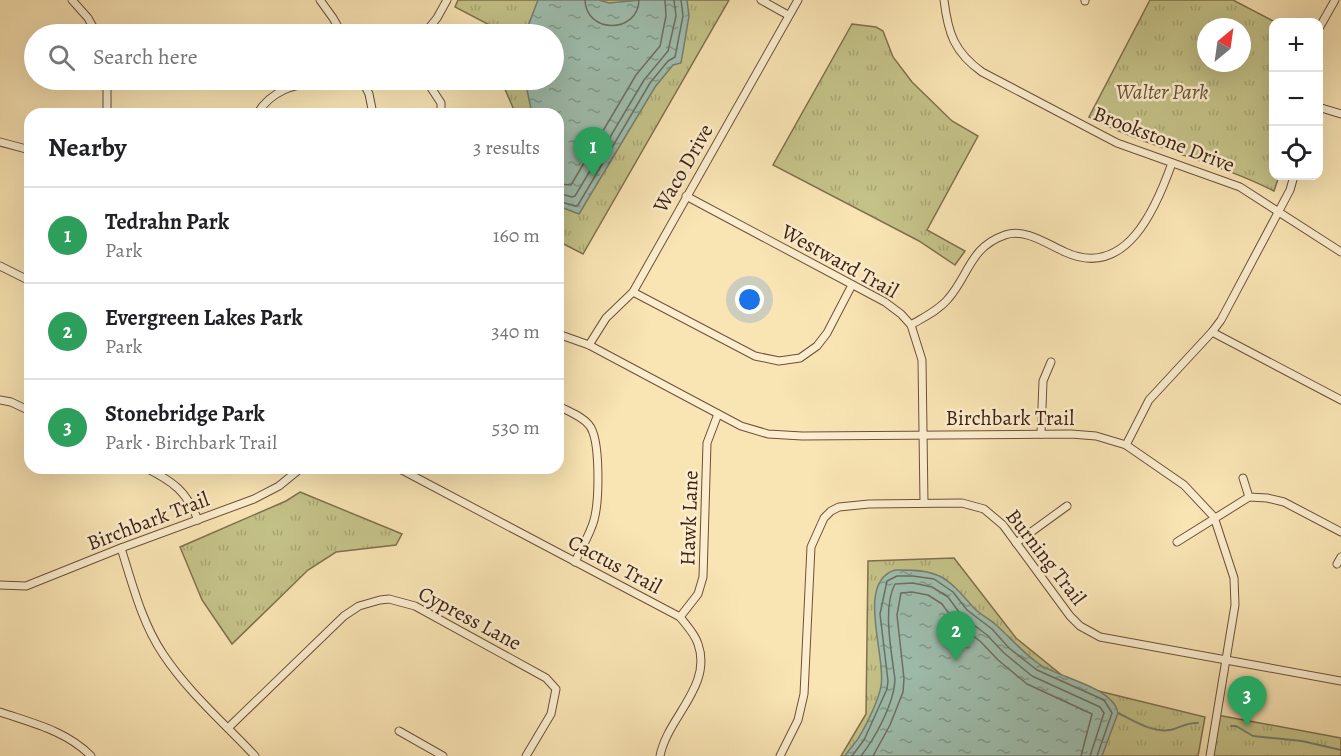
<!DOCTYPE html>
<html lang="en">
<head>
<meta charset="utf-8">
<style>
  :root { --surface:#fff; --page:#f6f6f6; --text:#202124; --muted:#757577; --line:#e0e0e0; --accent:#8f2418 }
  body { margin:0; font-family:Alegreya,serif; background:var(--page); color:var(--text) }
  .controls { position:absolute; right:18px; top:18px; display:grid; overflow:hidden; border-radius:12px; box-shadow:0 6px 24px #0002 }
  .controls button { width:54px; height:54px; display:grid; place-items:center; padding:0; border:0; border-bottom:2px solid var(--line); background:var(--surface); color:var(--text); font:30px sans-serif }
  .compass { position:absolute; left:1197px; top:18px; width:54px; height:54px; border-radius:50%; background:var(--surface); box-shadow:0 6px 24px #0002; rotate:29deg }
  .you { position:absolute; left:750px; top:300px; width:21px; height:21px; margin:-15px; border:4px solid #fff; border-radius:50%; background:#1a73e8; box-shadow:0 0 0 9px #1a73e833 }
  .badge { display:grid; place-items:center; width:39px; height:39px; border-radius:50%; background:var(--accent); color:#fff; font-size:20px; font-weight:700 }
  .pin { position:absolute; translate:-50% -50px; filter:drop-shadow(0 2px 3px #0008) }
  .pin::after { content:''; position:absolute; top:32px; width:21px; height:18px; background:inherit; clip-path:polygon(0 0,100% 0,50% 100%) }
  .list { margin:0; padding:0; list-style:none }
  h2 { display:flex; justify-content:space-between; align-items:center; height:78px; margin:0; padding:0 24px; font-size:26px }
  h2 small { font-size:20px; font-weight:400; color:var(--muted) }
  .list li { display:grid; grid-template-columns:39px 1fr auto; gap:18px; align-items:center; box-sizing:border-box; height:96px; padding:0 24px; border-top:2px solid var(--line) }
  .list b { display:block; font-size:22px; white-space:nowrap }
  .list p { margin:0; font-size:20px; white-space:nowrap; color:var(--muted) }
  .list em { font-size:20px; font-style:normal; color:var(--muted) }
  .icon { flex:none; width:33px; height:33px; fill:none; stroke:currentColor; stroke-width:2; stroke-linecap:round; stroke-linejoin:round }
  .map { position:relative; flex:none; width:1341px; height:756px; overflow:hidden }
  .search { position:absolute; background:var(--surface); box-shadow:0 6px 24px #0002; left:24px; top:24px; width:540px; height:66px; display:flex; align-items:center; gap:15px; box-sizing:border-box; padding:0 21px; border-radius:33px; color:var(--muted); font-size:22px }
  .panel { position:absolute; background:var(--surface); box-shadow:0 6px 24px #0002; left:24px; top:108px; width:540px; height:366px; border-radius:18px }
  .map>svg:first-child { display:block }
  .grass { fill:url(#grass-tufts); stroke:#80704d; stroke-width:1.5; fill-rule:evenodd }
  .water { fill:url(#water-ripples); stroke:#777e70; stroke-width:1.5 }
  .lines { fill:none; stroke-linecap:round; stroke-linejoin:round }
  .shore { stroke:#6e6e60; stroke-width:1.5 }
  .stream { stroke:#777e70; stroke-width:2 }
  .street-casing { stroke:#6c503a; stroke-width:9 }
  .street { stroke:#fbedce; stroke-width:7 }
  .labels { text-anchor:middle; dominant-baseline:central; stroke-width:5; stroke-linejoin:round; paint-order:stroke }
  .park-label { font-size:21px; font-style:italic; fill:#665035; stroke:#fbedce }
  .street-label { font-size:21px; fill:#3d1f12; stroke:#fbedce }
</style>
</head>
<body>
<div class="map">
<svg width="1341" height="756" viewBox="0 0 1341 756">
  <defs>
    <pattern id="grass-tufts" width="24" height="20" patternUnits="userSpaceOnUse" patternTransform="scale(1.5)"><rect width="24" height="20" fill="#c4c288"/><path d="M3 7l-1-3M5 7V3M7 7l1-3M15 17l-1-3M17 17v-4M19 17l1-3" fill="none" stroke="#a9a674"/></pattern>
    <pattern id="water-ripples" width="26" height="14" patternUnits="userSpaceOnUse" patternTransform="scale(1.5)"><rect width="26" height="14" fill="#9ebeae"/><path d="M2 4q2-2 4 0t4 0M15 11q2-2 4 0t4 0" fill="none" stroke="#829a8c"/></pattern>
  </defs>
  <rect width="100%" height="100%" fill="#f9e4b3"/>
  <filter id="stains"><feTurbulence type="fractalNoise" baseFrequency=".00333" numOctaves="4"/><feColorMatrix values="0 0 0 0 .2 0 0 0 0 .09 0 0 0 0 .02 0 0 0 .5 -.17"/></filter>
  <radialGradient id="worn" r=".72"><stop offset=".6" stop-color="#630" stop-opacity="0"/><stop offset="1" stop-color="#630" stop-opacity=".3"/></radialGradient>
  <g class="grass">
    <path d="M458 0H729L583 254 558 241V114H513L514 110 501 80H554V34H502L503 32 455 7Z"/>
    <path d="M1150 0H1233L1275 22H1274V176H1279L1274 191C1215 161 1148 148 1089 117ZM1206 27H1242V63H1206Z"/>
    <path d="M852 24 876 27 883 31 893 57 912 82 952 121 978 136 927 230 965 251 955 265 919 241 773 165Z"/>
    <path d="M300 492 402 534 396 545 336 552 308 570 232 644 202 600 180 547 286 501Z"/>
    <path d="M954 558 1016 638 1074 685 1205 717 1198 756H841L866 714 868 561Z"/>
    <path d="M1217 715 1341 738V756H1210Z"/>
  </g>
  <g class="water">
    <path d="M538 0H599L609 3 641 0H687L689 16 681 63 673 65 655 87 579 214 558 206V114H532L525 80H554V34H525Z"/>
    <path d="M895 570C939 569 946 576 973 607 979 614 988 618 995 624 1010 637 1022 652 1039 664 1059 678 1114 687 1118 713L1102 756H845C849 749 855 744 859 737 866 726 879 699 881 686 887 658 855 582 895 570Z"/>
  </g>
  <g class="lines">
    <g class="shore">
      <path d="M585 0C586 34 638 34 639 0"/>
      <path d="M558 184 571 185 636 75 660 46 666 16 665 0"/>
      <path d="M558 193 572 197 575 196 644 80 668 51 676 16 674 0"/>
      <path d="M558 201 575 206 578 205 650 83 668 61 675 57 683 16 681 0"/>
      <path d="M852 756 864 740 887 689 888 681 880 614 887 581 897 576H913L934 579 953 592 967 610 992 629 1009 648 1037 670 1104 700 1112 713 1097 756"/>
      <path d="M861 756C875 738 894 704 895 680 892 654 882 608 895 584L913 583 932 587 948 597 962 616 987 635 1004 653 1032 676 1100 707 1104 713 1090 756"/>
      <path d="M873 756 890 725 903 692 904 679 897 615 901 593 912 592 928 595 942 604 956 623 981 642 998 660 1027 684 1092 714 1081 756"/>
    </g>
    <g class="stream">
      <path d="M1118 713C1133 720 1152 733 1170 730 1181 728 1186 722 1198 723"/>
      <path d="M1231 726H1236L1253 736 1302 741 1341 750"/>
    </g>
    <g class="street-casing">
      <g id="street">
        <path d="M72 0 88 18 97 34"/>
        <path d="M320 0 333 18 342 34"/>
        <path d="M761 0 788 15"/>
        <path d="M944 0C948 33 954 52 982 72L1117 143 1240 187 1341 252"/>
        <path d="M1085 0V1"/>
        <path d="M1318 30 1335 0"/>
        <path d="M424 34 437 18 447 0"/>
        <path d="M362 80 369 94 373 114"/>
        <path d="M426 80 441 103V114"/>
        <path d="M1318 107 1341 114"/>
        <path d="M107 114V80"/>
        <path d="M257 114C272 89 295 85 321 80"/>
        <path d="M0 142 30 150"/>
        <path d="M686 196 885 302 901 314 911 325 922 360 924 503"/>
        <path d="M0 266 30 281"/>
        <path d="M633 292 755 356 779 361 800 358 817 346 827 333 852 285"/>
        <path d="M911 325C924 317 939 310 948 299 969 275 970 247 1005 235 1025 228 1047 244 1065 252 1126 280 1156 208 1172 163"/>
        <path d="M1212 332 1341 400"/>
        <path d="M558 334 589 345 741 426 768 434 802 436 1071 434 1096 436 1126 445 1184 485 1214 517 1234 578 1235 605 1210 756"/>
        <path d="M589 345 606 318 633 292 798 0"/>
        <path d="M0 400 11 402 30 411"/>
        <path d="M558 406C568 411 582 416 589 425 601 439 599 502 594 520 590 535 581 548 575 562"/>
        <path d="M1041 434 1043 381 1051 362"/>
        <path d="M1126 445 1149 400 1212 332 1221 320 1290 190 1294 176"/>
        <path d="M146 468C174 482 186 491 198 520"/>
        <path d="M398 468 680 617C687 626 695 634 698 644 713 686 667 718 660 756"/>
        <path d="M1243 478 1249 497 1267 498 1284 502 1341 532"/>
        <path d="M1177 542 1249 497"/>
        <path d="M1016 543 1067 506"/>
        <path d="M121 548C132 583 142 623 163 654 188 692 224 723 255 756"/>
        <path d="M1337 564 1341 557"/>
        <path d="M0 585 26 586 121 548 254 499 279 486 301 468"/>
        <path d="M680 617 698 594 703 577 707 443 718 414"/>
        <path d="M0 712C32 723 67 731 91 756"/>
        <path d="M228 728 344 616 359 606 380 600 389 599 415 606 546 678 556 689 551 714 526 756"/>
        <path d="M399 731 443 756"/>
        <path d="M780 756 798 720 804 694 811 547 824 518 831 511 839 507 869 504 962 503 984 509 1003 525 1070 616 1080 626 1100 637 1341 681"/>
      </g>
    </g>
    <use href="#street" class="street"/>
  </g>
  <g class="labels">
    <g class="park-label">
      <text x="1162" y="92">Walter Park</text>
    </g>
    <g class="street-label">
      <text transform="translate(1164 139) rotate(21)">Brookstone Drive</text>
      <text transform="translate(683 168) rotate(-60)">Waco Drive</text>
      <text transform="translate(840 261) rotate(29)">Westward Trail</text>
      <text x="1010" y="418">Birchbark Trail</text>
      <text transform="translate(689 518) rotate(-88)">Hawk Lane</text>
      <text transform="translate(148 521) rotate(-21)">Birchbark Trail</text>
      <text transform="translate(1046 557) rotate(52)">Burning Trail</text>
      <text transform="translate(615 564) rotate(28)">Cactus Trail</text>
      <text transform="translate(470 618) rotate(28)">Cypress Lane</text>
    </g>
  </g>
  <rect width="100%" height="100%" filter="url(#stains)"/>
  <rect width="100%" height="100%" fill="url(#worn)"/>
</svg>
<div class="controls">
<button>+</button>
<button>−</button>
<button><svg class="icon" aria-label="locate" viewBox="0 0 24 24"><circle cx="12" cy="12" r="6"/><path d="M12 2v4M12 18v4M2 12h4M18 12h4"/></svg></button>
</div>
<svg class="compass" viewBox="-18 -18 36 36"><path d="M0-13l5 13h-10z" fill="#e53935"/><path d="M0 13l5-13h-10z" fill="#757577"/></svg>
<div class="you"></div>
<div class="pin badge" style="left:593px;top:177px;background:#2e9e5b">1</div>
<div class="pin badge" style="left:956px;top:661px;background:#2e9e5b">2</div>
<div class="pin badge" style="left:1247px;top:726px;background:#2e9e5b">3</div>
<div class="search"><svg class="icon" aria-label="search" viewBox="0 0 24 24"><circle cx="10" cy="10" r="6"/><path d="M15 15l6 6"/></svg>Search here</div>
<section class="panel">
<h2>Nearby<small>3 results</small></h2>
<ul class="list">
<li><span class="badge" style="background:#2e9e5b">1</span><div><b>Tedrahn Park</b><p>Park</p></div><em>160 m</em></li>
<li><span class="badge" style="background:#2e9e5b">2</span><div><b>Evergreen Lakes Park</b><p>Park</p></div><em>340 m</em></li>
<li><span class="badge" style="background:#2e9e5b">3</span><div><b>Stonebridge Park</b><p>Park · Birchbark Trail</p></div><em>530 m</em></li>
</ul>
</section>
</div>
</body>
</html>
